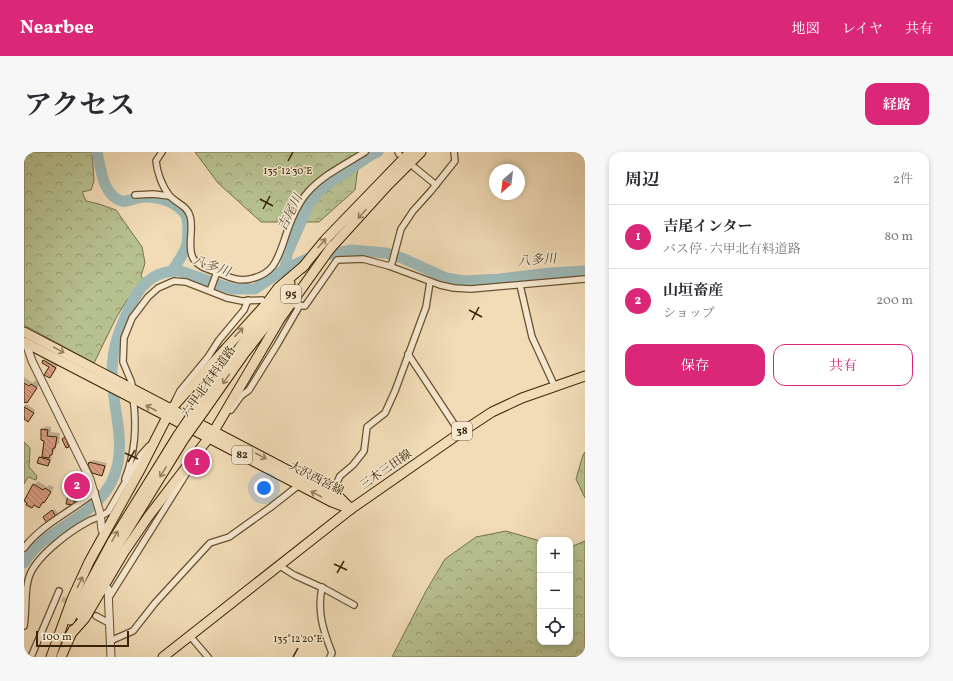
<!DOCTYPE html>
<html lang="ja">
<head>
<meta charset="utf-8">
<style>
  :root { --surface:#fff; --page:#f7f7f7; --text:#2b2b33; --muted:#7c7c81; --line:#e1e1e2; --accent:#db2777 }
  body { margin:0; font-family:Vollkorn,"Noto Serif JP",serif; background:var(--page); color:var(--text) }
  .controls { position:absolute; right:12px; bottom:12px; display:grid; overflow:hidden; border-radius:8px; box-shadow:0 2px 6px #0003 }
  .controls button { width:36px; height:36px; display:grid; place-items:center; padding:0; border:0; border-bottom:1px solid var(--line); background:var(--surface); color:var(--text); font:20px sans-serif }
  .compass { position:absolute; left:465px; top:12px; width:36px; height:36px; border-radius:50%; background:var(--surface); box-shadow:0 2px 6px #0003; rotate:208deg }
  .scale { position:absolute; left:12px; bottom:10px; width:93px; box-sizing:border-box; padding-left:4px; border:2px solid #3a2302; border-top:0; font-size:11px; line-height:14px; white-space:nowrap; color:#3a2302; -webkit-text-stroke:3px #f6e8d0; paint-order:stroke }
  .you { position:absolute; left:240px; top:336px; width:14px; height:14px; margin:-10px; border:3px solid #fff; border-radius:50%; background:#1a73e8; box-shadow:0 0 0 6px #1a73e833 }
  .badge { display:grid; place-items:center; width:26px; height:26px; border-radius:50%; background:var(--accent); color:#fff; font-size:13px; font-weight:700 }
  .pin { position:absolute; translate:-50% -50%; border:2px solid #fff; box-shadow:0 1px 4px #0006 }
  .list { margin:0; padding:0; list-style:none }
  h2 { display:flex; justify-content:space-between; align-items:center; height:52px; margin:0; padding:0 16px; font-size:17px }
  h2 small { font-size:13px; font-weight:400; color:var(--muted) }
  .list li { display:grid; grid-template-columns:26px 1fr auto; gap:12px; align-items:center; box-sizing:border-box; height:64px; padding:0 16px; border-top:1px solid var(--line) }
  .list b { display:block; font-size:15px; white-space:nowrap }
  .list p { margin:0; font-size:13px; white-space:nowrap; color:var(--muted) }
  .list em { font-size:13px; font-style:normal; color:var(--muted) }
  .actions { display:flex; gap:8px; padding:12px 16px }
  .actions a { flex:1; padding:9px 0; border:1px solid var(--accent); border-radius:12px; text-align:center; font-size:14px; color:var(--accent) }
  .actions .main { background:var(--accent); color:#fff }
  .icon { flex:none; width:22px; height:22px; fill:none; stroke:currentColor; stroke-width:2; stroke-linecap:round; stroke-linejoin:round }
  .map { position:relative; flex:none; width:561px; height:505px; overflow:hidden; border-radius:12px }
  header { display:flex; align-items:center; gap:24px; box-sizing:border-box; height:56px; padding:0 20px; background:var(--accent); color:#fff }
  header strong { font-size:19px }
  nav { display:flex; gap:22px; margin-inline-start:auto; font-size:14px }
  .intro { display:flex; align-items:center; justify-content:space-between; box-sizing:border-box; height:96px; padding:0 24px }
  h1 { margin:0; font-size:28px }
  .button { padding:10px 18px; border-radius:12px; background:var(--accent); color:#fff; font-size:14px; font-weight:700 }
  main { display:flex; gap:24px; padding:0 24px }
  aside { flex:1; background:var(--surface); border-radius:12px; box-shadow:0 2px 6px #0003 }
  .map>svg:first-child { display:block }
  .forest { fill:url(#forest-crowns); stroke:#787249 }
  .shadow { fill:#0003 }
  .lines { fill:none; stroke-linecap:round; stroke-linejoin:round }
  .river { stroke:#9eb9b7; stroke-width:11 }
  .building { fill:url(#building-back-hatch); stroke:#3a2302 }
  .minor-tunnel { stroke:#ccb793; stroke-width:5.5; stroke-dasharray:5.5 3; stroke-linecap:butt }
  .minor-casing { stroke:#68512f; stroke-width:8 }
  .tertiary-casing { stroke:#68512f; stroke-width:9 }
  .primary-casing { stroke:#3a2302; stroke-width:11 }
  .minor { stroke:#f6e8d0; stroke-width:5.5 }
  .tertiary { stroke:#f6e8d0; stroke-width:7 }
  .primary { stroke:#f1dcb7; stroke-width:9 }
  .primary-bridge-casing { stroke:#3a2302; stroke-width:11; stroke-linecap:butt }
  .primary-bridge { stroke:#f1dcb7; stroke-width:9 }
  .oneway { stroke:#96805c }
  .ticks { fill:none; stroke:#3a2302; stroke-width:1.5 }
  .labels { text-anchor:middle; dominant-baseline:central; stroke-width:3; stroke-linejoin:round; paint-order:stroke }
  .shield { fill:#f6e8d0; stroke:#725e40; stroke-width:1 }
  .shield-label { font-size:11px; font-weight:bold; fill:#3a2302 }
  .street-label { font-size:12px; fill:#3a2302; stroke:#f6e8d0 }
  .water-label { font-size:13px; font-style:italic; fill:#585038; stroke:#f6e8d0 }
  .ticks-label { font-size:10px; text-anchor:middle; fill:#3a2302; stroke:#f6e8d0; stroke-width:3; stroke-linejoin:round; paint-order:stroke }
</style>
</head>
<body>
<header>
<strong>Nearbee</strong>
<nav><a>地図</a><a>レイヤ</a><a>共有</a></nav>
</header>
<div class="intro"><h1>アクセス</h1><a class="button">経路</a></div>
<main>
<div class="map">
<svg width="561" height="505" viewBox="0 0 561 505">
  <defs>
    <pattern id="forest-crowns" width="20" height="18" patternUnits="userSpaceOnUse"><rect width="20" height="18" fill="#b7c190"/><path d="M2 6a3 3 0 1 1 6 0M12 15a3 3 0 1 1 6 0" fill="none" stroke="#969c73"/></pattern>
    <pattern id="building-back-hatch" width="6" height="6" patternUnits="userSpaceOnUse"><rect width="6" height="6" fill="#dc9e84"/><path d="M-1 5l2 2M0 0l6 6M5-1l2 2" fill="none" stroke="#b3806a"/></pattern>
  </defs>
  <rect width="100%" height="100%" fill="#f1dcb7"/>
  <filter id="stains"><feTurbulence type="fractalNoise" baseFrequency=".005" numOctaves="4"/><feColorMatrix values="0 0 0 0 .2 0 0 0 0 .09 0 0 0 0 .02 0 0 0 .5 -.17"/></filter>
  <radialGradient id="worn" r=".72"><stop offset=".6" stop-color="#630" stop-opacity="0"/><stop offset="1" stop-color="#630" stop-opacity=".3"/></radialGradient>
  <g class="forest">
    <path d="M0 0H68L70 29 67 38 58 40 62 49 75 52 92 58 118 95 121 111 117 124 123 131 103 148 92 166 70 211 0 173Z"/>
    <path d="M171 0H336L331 38 295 70H237L194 31Z"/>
    <path d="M0 290 6 296 5 315 13 324 12 328 4 325 0 332Z"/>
    <path d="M561 300V346L552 327 559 303Z"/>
    <path d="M482 379 516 389V490H546V394H549L561 389V505H368L402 439 421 407 452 385Z"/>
  </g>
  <g class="shadow">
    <path d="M22 206 34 213 26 225V214L20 209Z"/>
    <path d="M0 225 9 231 11 228 16 232 6 246 0 251V232L10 236 0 230Z"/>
    <path d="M1 253H4L11 258 7 266 0 267V254Z"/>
    <path d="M22 274 27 275V280L36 281 35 291 32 294 31 298 25 304 28 305 26 311 24 313 15 310 16 305 18 303 21 288 18 278Z"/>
    <path d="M69 308 83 311 80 321 77 323 66 310Z"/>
    <path d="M61 318 69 334 58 345 54 344 53 348 49 352V326L53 322Z"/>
    <path d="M14 329 23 335 25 333 30 335 24 346 15 355 10 333Z"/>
    <path d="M31 357 34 362 32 364 23 363Z"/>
  </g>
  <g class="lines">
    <g class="river">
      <path d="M73 0C77 16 78 40 95 48 102 52 112 45 120 45 135 45 151 49 161 62 165 67 164 85 163 92 161 101 153 111 148 119"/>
      <path d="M261 117 263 102 285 52 297 37 347 3 354 0"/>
      <path d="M0 411C21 375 68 369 88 329 105 293 88 259 88 221 88 194 97 171 110 147 120 128 135 118 156 119L208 137H231L259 118 285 106 328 98 362 101 378 106 422 126 441 129 476 127 526 121 561 119"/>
    </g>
  </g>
  <g class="building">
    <path d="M19 208 32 216 26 226 20 223 25 215 18 211Z"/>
    <path d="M0 231 5 234 7 232 13 236 3 251 1 250 0 251Z"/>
    <path d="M0 255 10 261 4 270 0 267Z"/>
    <path d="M17 277 24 278 23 284 33 285 31 296H29L28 303H26L25 306 18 305 20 289 17 288Z"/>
    <path d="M41 285 45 295 42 296 38 287Z"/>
    <path d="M15 305 26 308 24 314 13 311Z"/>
    <path d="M65 310 81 314 78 324 68 321 64 313Z"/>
    <path d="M56 322 65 339 62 340 58 346 51 345 50 353 42 352 48 325Z"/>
    <path d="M9 332 19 338 21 336 27 340 20 351 19 350 15 356 10 353 8 356 2 353 3 351 0 349Z"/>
    <path d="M28 358 32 365 23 371 19 365Z"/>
  </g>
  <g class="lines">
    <path class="minor-tunnel" d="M38 447 48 452"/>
    <g class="minor-casing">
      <g id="minor">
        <path d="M138 0 132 9C133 20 138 34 145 43 151 51 163 53 166 64 170 76 163 95 169 106 175 117 189 118 200 123 209 127 216 129 226 127 249 122 253 109 260 89 265 73 272 53 284 40 299 23 322 12 341 0"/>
        <path d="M374 0 375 2"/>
        <path d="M390 15 412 33"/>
        <path d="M111 43 129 42 145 44"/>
        <path d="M365 114 368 111 377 77 389 59 407 39 431 9 430 0"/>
        <path d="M496 133 508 185 531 235"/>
        <path d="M186 139 193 120"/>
        <path d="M271 153 281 154 313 108 339 107 365 114 416 133 430 136 447 137 561 127"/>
        <path d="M384 202 436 281"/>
        <path d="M109 237 107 229 99 210 100 186 108 166 124 145 134 136 150 129 162 130 203 146 218 149 238 148"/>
        <path d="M151 249 156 239 184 205 195 188 220 158 224 148"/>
        <path d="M207 258 217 244 225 238 253 193 276 153"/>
        <path d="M101 327C111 301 113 273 109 246"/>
        <path d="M308 341 316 324 329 313 340 299 343 275 361 261 371 239 402 155 406 130"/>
        <path d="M0 396C18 372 48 359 71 340"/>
        <path d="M256 414 270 423 301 437 330 453"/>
        <path d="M298 435C293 460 299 478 308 501L306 505"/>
        <path d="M84 447 164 319"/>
        <path d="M72 464 85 471"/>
        <path d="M0 474C3 458 0 440 5 425 12 404 46 379 65 369 72 366 78 364 84 360L117 303 125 294"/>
        <path d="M166 484 184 505"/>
        <path d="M86 489 109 479 131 451 186 391 205 385 247 355 275 333"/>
        <path d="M7 505 35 439"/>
      </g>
    </g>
    <g class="tertiary-casing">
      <g id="tertiary">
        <path d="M2 191 8 209 66 327 76 361 78 378"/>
        <path d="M84 437 87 505"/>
      </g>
    </g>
    <g class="primary-casing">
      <g id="primary">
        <path d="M305 98 364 33 397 0"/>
        <path d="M278 116 301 88 386 0"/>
        <path d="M0 180 315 345 327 357"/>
        <path d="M0 190 308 350 324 356"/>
        <path d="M173 255 221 188 266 131"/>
        <path d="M180 259 220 202 264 146"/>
        <path d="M56 463 90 400 160 287"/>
        <path d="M46 468 89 388 154 283"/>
        <path d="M46 483 61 466 100 400 124 365 190 279 256 167 308 94"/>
        <path d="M27 505 48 447 65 410 117 316 147 257 243 151 254 136 281 113"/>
        <path d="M37 505 49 478"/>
        <path d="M139 505 327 357 436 281 468 260 498 246 561 224"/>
      </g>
    </g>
    <use href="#minor" class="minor"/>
    <use href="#tertiary" class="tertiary"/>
    <use href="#primary" class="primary"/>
    <g class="primary-bridge-casing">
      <g id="primary-bridge">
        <path d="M154 283 173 255"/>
        <path d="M160 287 180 259"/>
      </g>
    </g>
    <use href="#primary-bridge" class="primary-bridge"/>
  </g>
  <defs><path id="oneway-shaft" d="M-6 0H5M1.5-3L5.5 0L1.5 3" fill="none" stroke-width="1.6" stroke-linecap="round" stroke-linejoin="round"/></defs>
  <g class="oneway">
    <use href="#oneway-shaft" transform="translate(338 62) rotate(132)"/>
    <use href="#oneway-shaft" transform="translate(298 91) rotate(-50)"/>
    <use href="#oneway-shaft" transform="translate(215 180) rotate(-47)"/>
    <use href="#oneway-shaft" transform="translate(35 198) rotate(28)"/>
    <use href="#oneway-shaft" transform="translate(202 227) rotate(125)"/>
    <use href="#oneway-shaft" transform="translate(127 256) rotate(-153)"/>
    <use href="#oneway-shaft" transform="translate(237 304) rotate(28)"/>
    <use href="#oneway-shaft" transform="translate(139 320) rotate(122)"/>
    <use href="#oneway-shaft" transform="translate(292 342) rotate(-152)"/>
    <use href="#oneway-shaft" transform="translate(91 384) rotate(-60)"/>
    <use href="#oneway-shaft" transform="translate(56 430) rotate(-65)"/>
  </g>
  <path class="ticks" d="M264 9 269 0M236 47 249 54M239 57 246 44M445 158 458 165M448 168 455 155M101 301 114 307M104 310 111 298M310 412 323 418M313 421 320 409M269 505 274 496"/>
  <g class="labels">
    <g class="shield">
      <rect x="257" y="133" width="20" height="18" rx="3"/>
      <rect x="428" y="270" width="20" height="18" rx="3"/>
      <rect x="208" y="294" width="20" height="18" rx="3"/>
    </g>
    <g class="shield-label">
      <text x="267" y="142">95</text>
      <text x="438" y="279">38</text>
      <text x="218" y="303">82</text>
    </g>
    <g class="street-label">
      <text transform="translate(185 230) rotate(-55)">六甲北有料道路</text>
      <text transform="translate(362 318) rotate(-35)">三木三田線</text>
      <text transform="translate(292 327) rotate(27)">大沢西宮線</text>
    </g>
    <g class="water-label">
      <text transform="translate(267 61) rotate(-63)">吉尾川</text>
      <text transform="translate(513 109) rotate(-5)">八多川</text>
      <text transform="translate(187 115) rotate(19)">八多川</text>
    </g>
  </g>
  <g class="ticks-label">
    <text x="264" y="22">135°12'30"E</text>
    <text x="274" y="490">135°12'20"E</text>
  </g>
  <rect width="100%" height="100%" filter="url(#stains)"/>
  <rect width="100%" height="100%" fill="url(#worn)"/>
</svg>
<div class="controls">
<button>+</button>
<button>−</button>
<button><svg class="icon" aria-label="locate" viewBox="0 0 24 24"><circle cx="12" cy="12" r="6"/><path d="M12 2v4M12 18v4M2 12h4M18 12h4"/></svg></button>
</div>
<svg class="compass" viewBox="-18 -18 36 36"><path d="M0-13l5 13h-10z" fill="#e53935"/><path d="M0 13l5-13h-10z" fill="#7c7c81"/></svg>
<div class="scale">100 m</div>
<div class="you"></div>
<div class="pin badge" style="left:173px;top:310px">1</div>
<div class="pin badge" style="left:53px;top:334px">2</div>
</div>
<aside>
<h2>周辺<small>2件</small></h2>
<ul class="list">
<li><span class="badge">1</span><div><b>吉尾インター</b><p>バス停 · 六甲北有料道路</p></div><em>80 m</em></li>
<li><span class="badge">2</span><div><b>山垣畜産</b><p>ショップ</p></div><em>200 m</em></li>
</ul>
<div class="actions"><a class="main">保存</a><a>共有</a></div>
</aside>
</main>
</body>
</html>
